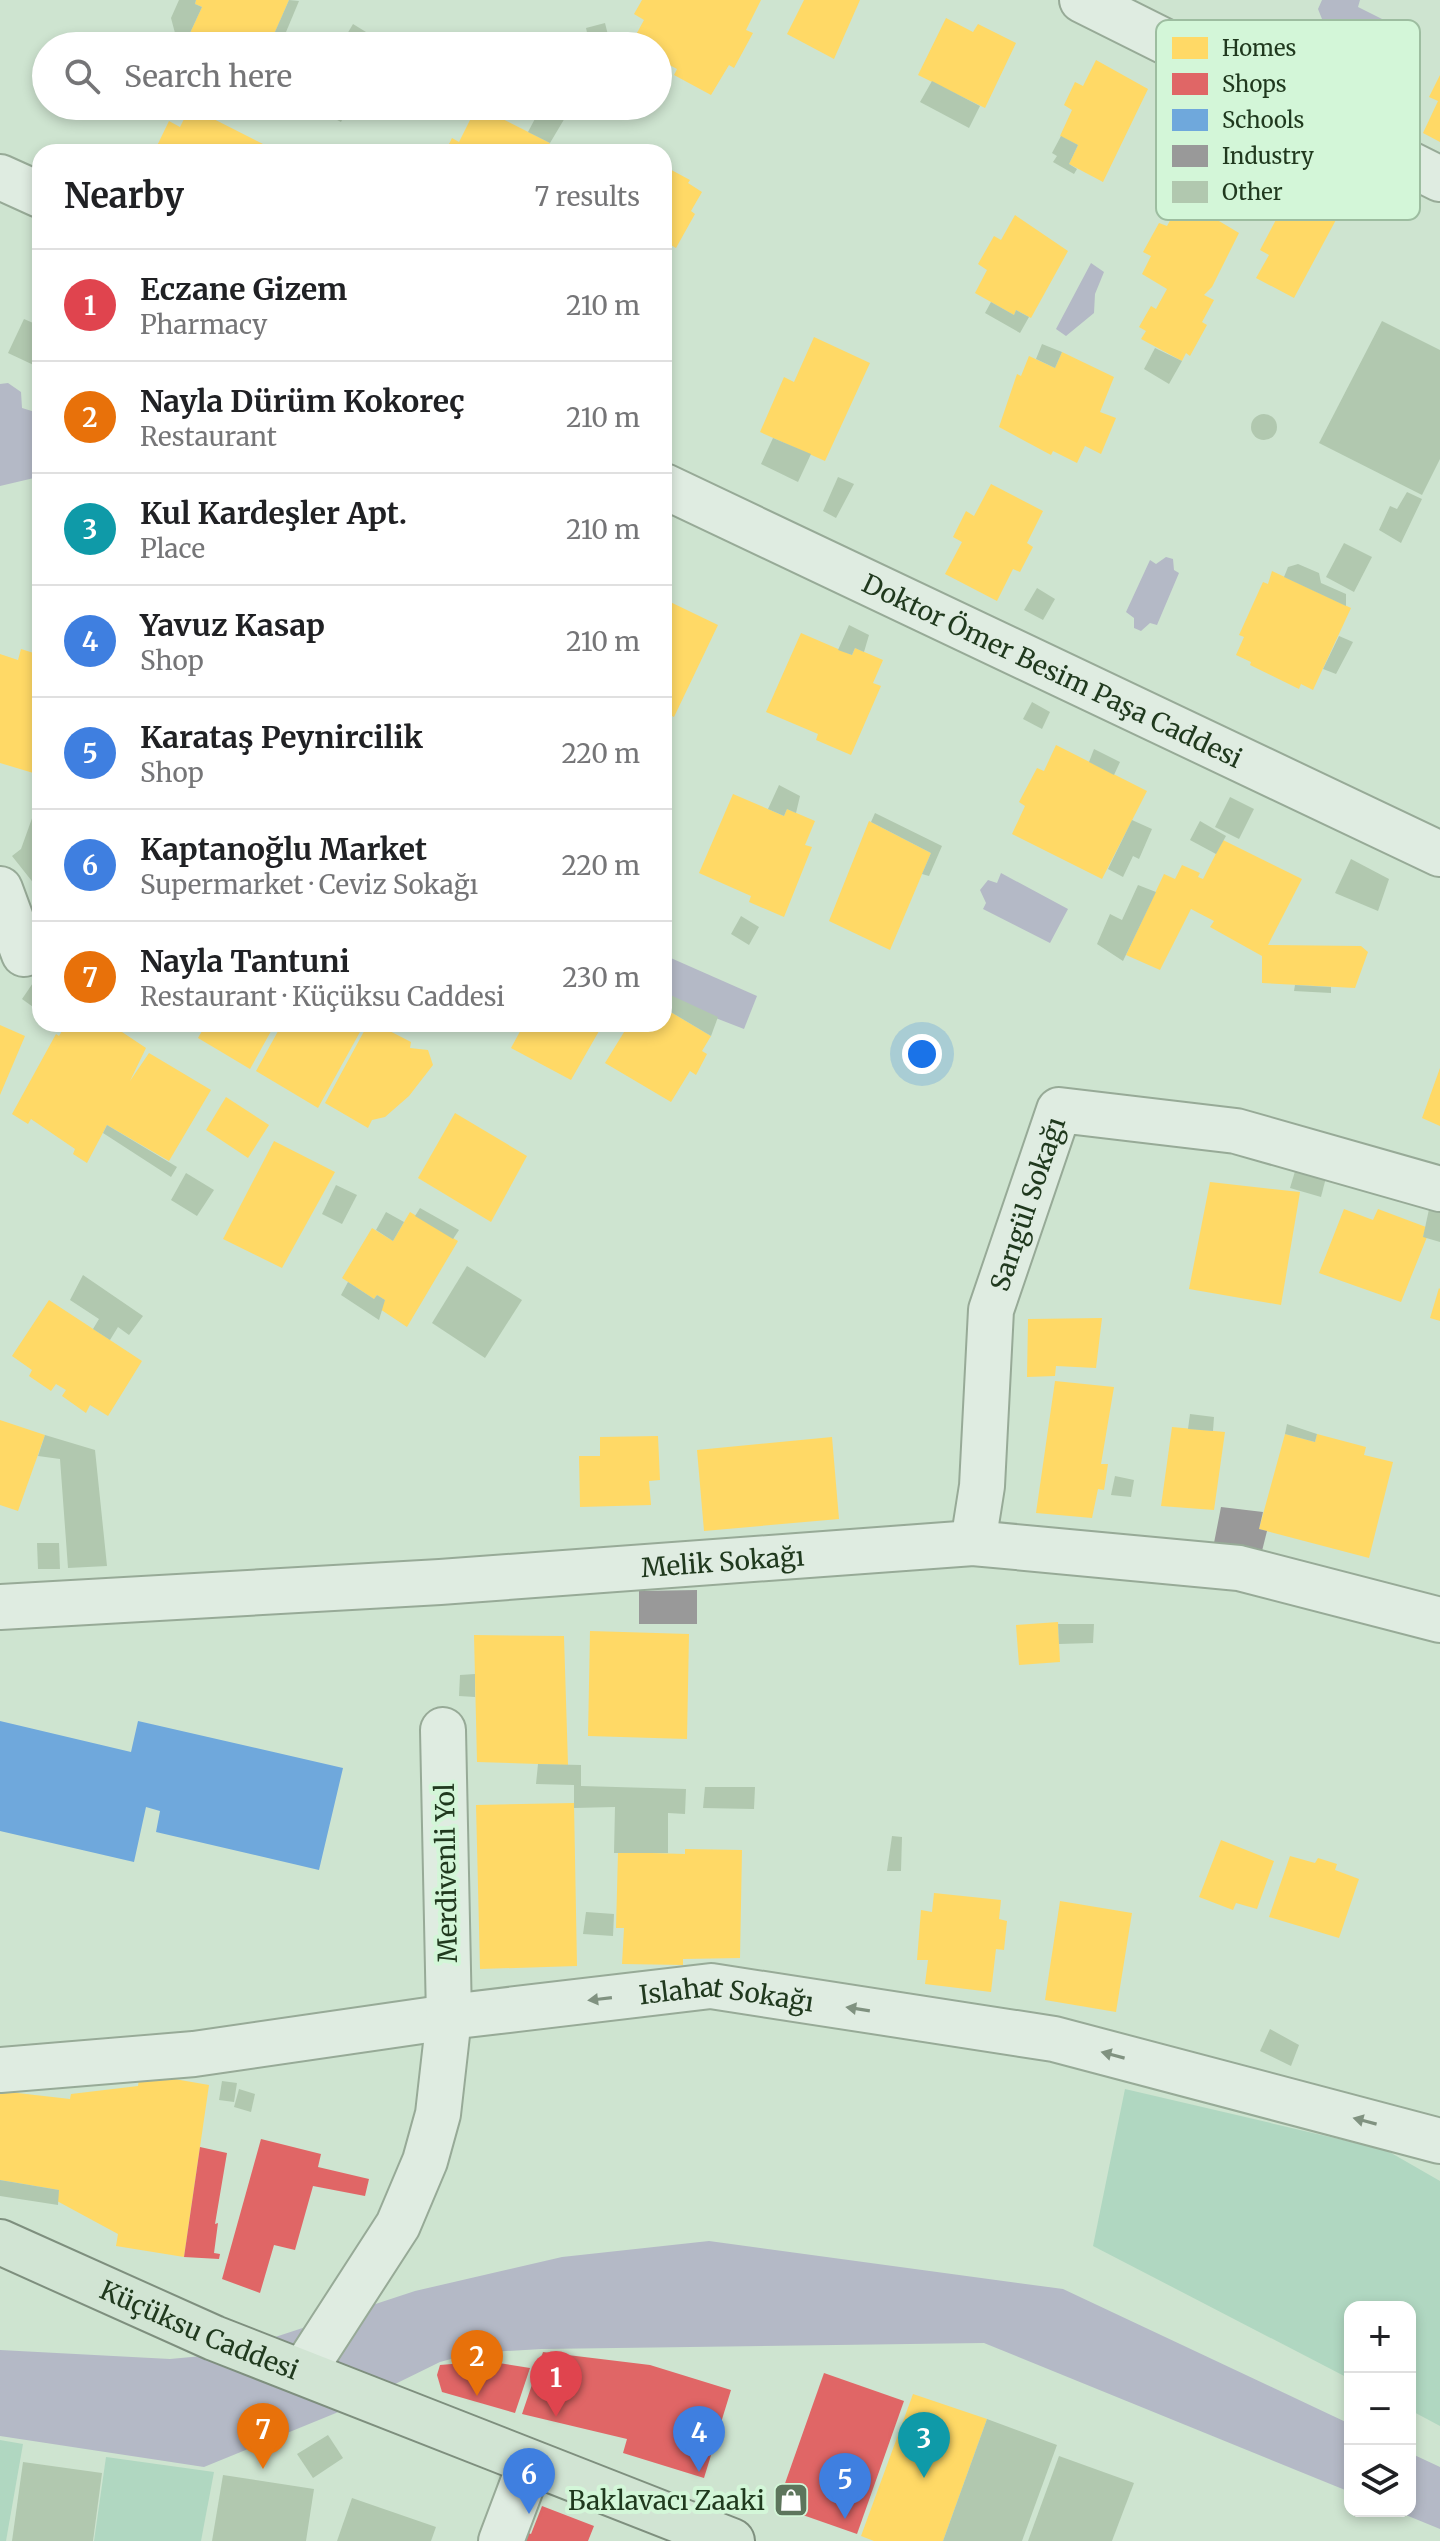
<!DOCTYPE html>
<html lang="en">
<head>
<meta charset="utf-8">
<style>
  :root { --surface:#fff; --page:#f2f2f2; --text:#202124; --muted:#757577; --line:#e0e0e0; --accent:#0b8043 }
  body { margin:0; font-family:Merriweather,serif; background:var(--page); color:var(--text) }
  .controls { position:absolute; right:24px; bottom:24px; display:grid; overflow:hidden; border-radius:16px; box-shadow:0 4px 12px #0003 }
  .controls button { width:72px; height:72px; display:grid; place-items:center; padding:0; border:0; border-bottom:2px solid var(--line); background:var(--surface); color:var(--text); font:40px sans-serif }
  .you { position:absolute; left:922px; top:1054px; width:28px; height:28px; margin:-20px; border:6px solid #fff; border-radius:50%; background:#1a73e8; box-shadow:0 0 0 12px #1a73e833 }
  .badge { display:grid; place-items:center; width:52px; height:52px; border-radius:50%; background:var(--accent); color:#fff; font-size:26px; font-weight:700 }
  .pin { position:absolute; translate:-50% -66px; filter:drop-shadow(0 2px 4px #0008) }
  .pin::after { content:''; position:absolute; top:42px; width:28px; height:24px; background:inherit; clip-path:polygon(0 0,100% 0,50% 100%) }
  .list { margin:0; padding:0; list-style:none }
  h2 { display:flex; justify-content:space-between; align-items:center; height:104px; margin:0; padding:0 32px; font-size:34px }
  h2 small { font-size:26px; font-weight:400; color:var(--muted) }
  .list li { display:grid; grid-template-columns:52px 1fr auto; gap:24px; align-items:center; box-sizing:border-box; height:112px; padding:0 32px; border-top:2px solid var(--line) }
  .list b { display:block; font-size:30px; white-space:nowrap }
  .list p { margin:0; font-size:26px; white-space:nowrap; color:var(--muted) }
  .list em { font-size:26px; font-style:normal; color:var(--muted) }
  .icon { flex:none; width:44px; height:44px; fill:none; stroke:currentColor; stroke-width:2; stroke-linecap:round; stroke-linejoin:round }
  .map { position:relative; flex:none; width:1440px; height:2541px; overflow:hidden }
  .search { position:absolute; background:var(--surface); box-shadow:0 4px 12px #0003; left:32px; top:32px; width:640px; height:88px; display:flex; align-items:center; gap:20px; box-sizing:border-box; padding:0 28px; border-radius:44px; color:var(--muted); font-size:30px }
  .panel { position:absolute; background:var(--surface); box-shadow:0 4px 12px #0003; left:32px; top:144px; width:640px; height:888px; border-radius:24px }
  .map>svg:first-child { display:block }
  .green { fill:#b0d7c1 }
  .water { fill:#b4b9c6 }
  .homes { fill:#ffd966 }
  .shops { fill:#e06666 }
  .schools { fill:#6fa8dc }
  .industry { fill:#999 }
  .building { fill:#b1c8af }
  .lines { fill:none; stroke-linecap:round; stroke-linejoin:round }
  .minor-casing { stroke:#97aa97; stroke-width:48 }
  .major-casing { stroke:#7e8f7e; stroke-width:48 }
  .minor { stroke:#dfece1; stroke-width:44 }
  .major { stroke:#d1e4d3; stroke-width:44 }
  .oneway { fill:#809280 }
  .labels { text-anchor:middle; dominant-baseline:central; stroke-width:8; stroke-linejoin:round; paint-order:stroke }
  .street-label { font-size:26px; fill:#20391e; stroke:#d3f6d8 }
  .poi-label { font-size:26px; fill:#20391e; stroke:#d3f6d8; text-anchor:end }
  .key { fill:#d3f6d8; stroke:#9dbda0; stroke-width:2 }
  .key-label { font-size:22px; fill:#20391e }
</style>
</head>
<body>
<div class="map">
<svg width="1440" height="2541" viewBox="0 0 1440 2541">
  <rect width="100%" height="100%" fill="#cee4d0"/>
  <g class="green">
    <path d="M1125 2089 1386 2150 1440 2181V2426L1410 2410V2307H1350V2379L1093 2246Z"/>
    <path d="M0 2440 23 2444 6 2541H0Z"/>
    <path d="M106 2457 214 2472 201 2541H94Z"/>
  </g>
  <g class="water">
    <path d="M1322 0H1360L1358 7 1390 23 1379 45 1373 46 1324 24 1318 9Z"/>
    <path d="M1091 263 1104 272 1095 294 1094 313 1066 336 1056 329Z"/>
    <path d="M8 383 21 392 22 408 35 412 40 399V466L34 478 0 486V384Z"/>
    <path d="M1166 557 1173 559 1174 570 1179 573 1157 625 1150 623 1141 631 1134 628V618L1126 612 1150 560 1156 564Z"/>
    <path d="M1001 873 1068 909 1050 943 983 909 986 903 980 890 988 880 997 883Z"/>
    <path d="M664 955 757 996 744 1029 664 998Z"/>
    <path d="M709 2241 1063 2289 1350 2424V2492L984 2343 542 2349 473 2353 440 2362 336 2413 204 2467 0 2436V2350L170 2359 224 2354 415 2291 562 2257Z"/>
    <path d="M1410 2453 1440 2467V2529L1396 2511H1410Z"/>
  </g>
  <g class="homes">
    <path d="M196 0H289L269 46H219L190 33 202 7 195 4Z"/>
    <path d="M642 0H761L746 30 753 33 734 68 729 65 711 95 674 75 677 69 658 59V46L631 44 644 20 634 14Z"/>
    <path d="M804 0H860L834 59 787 34Z"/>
    <path d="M946 18 973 32 978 24 1016 43 985 108 918 75Z"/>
    <path d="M1096 60 1148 89 1103 182 1069 164 1078 145 1060 136 1072 110 1064 105 1075 82 1083 86Z"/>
    <path d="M1440 75V142L1423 133 1438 101 1429 97Z"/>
    <path d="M477 106 550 143 546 152H445L452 138 459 142Z"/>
    <path d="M190 107 267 146 264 152H154L169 121 180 127Z"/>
    <path d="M664 166 690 180 688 183 702 192 691 211 695 214 676 248 664 241Z"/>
    <path d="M1306 166 1352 190 1294 298 1256 278 1269 255 1260 250 1278 216 1287 221 1294 207 1287 203Z"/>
    <path d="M1177 208 1200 220 1204 212 1239 233 1212 287 1204 295 1214 300 1202 322 1207 325 1190 356 1186 353 1182 361 1141 339 1146 331 1139 327 1151 306 1156 309 1167 289 1142 274 1151 256 1143 252 1159 223 1167 226Z"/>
    <path d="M1015 215 1068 251 1031 318 1016 310 1014 315 975 293 987 270 978 264 994 236 1001 240Z"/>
    <path d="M814 337 870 363 825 461 760 432 784 377 794 382Z"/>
    <path d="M1062 352 1114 377 1100 412 1116 418 1101 454 1085 446 1077 463 1053 451 1051 455 999 427 1017 374 1021 376 1029 356 1055 368Z"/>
    <path d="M991 484 1043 511 1027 543 1033 547 1020 572 1013 569 997 601 945 574 962 542 953 537 966 511 974 516Z"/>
    <path d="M1272 571 1351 608 1313 690 1301 684 1299 689 1250 665 1251 662 1236 655 1244 637 1239 635 1263 582 1268 584Z"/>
    <path d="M664 599 718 625 674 717 664 712Z"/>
    <path d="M801 633 852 655 855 648 883 660 873 683 881 686 851 755 816 740 818 734 766 712Z"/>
    <path d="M21 649 40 655V775L0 763V654L18 660Z"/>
    <path d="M1056 745 1147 791 1102 879 1012 834 1025 806 1019 802 1037 768 1044 771Z"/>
    <path d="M733 794 784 816 787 809 815 821 805 845 812 847 784 917 749 902 751 896 699 873Z"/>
    <path d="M869 821 931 853 890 950 829 921Z"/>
    <path d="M1223 840 1302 879 1268 945 1361 946 1368 952 1355 988 1262 983V956L1210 927 1214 921 1191 909 1160 970 1126 955 1164 874 1175 879 1182 865 1200 873 1198 877 1203 879Z"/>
    <path d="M664 1008 711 1036 702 1051 707 1054 696 1075 690 1071 671 1102 605 1063 629 1024H664Z"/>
    <path d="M66 1024H110L146 1048 130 1081 149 1053 211 1090 169 1161 107 1125 87 1163 73 1154 75 1149 31 1119 28 1124 12 1114 56 1034 59 1036Z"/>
    <path d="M206 1024H275L250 1069 198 1038Z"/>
    <path d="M282 1024H346L360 1032 318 1108 256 1071Z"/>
    <path d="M368 1024H376L411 1042 410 1048 428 1050 433 1065 409 1096 385 1117 372 1120 368 1128 325 1103Z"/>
    <path d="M524 1024H603L571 1080 511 1048Z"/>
    <path d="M0 1025 25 1036 0 1095Z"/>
    <path d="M1440 1068V1126L1422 1118Z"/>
    <path d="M226 1097 269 1125 248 1158 206 1130Z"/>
    <path d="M455 1113 527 1156 491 1222 418 1178Z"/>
    <path d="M274 1141 335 1172 282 1268 223 1239Z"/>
    <path d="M1210 1182 1300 1192 1281 1305 1189 1289Z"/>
    <path d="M1344 1209 1373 1220 1378 1209 1426 1227 1423 1237H1427L1401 1302 1319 1273Z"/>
    <path d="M410 1212 458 1241 407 1327 380 1309 385 1300 377 1295 374 1299 342 1278 372 1228 393 1241Z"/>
    <path d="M1439 1288 1440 1289V1321L1430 1318Z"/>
    <path d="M49 1300 142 1361 108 1416 90 1405 86 1413 62 1396 66 1390 56 1384 51 1391 29 1376 32 1370 12 1356Z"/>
    <path d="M1102 1318 1096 1368 1056 1366 1055 1376 1027 1377 1028 1319Z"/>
    <path d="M1055 1381 1114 1387 1101 1464H1108L1104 1490 1098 1489 1092 1518 1036 1513Z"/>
    <path d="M0 1420 45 1435 18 1511 0 1505Z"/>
    <path d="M1172 1427 1225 1432 1214 1510 1161 1506Z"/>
    <path d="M1285 1434 1315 1442 1317 1434 1366 1447 1364 1455 1393 1462 1369 1558 1259 1529Z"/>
    <path d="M658 1436 660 1480 649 1481 651 1505 580 1507 579 1456H600V1437Z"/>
    <path d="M832 1437 839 1519 704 1531 697 1450Z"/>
    <path d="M1058 1622 1060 1662 1019 1665 1016 1625Z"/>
    <path d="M590 1631 689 1634 687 1739 588 1736Z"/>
    <path d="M474 1635 564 1636 568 1765 477 1762Z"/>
    <path d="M574 1803 577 1966 480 1969 476 1805Z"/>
    <path d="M1221 1840 1274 1861 1257 1909 1236 1903 1233 1910 1199 1897Z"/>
    <path d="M685 1849 742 1850 740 1958 683 1959V1965L622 1964 624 1928H616L618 1852 685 1854Z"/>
    <path d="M1290 1856 1315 1863 1318 1858 1337 1864 1335 1870 1359 1879 1339 1938 1269 1917Z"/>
    <path d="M934 1893 1001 1900 999 1919 1007 1921 1004 1950 996 1949 991 1992 925 1984 928 1960H917L921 1910 932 1912Z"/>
    <path d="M1060 1901 1132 1913 1116 2012 1045 2000Z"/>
    <path d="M140 2073 209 2085 184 2257 116 2246 118 2234 57 2201 59 2190 0 2180V2091L70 2099 71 2094 138 2086Z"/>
    <path d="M913 2394 987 2419 943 2541H874L861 2536Z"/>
  </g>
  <g class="shops">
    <path d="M261 2139 321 2154 318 2167 369 2179 365 2196 313 2186 295 2250 274 2245 260 2293 222 2279Z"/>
    <path d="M200 2147 227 2153 215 2224 218 2223 214 2253 220 2254 219 2259 184 2257Z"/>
    <path d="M543 2352 650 2365 731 2390 704 2478 623 2453 627 2439 522 2414Z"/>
    <path d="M486 2361 530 2368 515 2413 442 2392 437 2375 440 2365Z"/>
    <path d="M824 2373 904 2401 857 2534 777 2506Z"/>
    <path d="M542 2506 594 2526 588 2541H519L523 2531 531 2534Z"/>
  </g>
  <path class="schools" d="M0 1721 131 1752 138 1721 343 1768 319 1870 156 1832 160 1811 146 1807 134 1862 0 1831Z"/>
  <g class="industry">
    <path d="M1221 1507 1263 1512 1259 1529 1267 1531 1261 1555 1214 1543Z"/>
    <path d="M697 1590V1624H639V1591Z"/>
  </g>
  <g class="building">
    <path d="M179 0H196L195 4 202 7 190 33 194 34 191 42 175 33 171 18Z"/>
    <path d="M289 0 299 1 281 44 271 41Z"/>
    <path d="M605 23 610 43 590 46 586 28Z"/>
    <path d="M353 24 366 32 357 46H340Z"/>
    <path d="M932 81 980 106 969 128 920 102Z"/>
    <path d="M323 106H349L341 122 320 111Z"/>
    <path d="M526 106H572L550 143 528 132 538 113Z"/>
    <path d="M1061 136 1078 145 1069 164 1077 169 1074 174 1053 162 1057 156 1052 153Z"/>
    <path d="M991 302 1014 315 1016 310 1029 317 1020 333 985 313Z"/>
    <path d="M24 319 40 326V368L8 353Z"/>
    <path d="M1382 321 1440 350V459L1422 495 1319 443Z"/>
    <path d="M1042 344 1062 352 1055 368 1036 359Z"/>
    <path d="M1155 348 1182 361 1169 384 1144 369Z"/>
    <circle cx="1264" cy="427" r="13"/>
    <path d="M773 438 811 454 798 482 761 464Z"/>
    <path d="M838 477 854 484 836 518 823 511Z"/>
    <path d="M1407 492 1422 499 1401 543 1379 530 1390 506 1397 509Z"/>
    <path d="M1344 543 1372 557 1354 592 1326 577Z"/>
    <path d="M1298 564 1319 573 1321 583 1346 594V606L1284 577 1288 567Z"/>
    <path d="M1037 588 1055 599 1043 620 1024 610Z"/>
    <path d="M849 625 869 635 864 652 855 648 852 655 838 650Z"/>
    <path d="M1339 636 1353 642 1336 674 1323 669Z"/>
    <path d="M1032 702 1050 712 1042 729 1023 719Z"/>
    <path d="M1094 749 1120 762 1114 775 1089 762Z"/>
    <path d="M779 785 800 796 796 813 787 809 784 816 768 809Z"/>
    <path d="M40 796V876L35 885 12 856 21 849Z"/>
    <path d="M1230 797 1254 809 1239 839 1215 827Z"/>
    <path d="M875 813 942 846 929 876 922 874 931 853 871 822Z"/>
    <path d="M1132 820 1152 829 1139 859 1133 856 1123 877 1108 869Z"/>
    <path d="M1200 821 1226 836 1216 854 1190 840Z"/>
    <path d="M1351 859 1389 879 1378 911 1335 893Z"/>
    <path d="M1138 885 1156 892 1123 961 1097 944 1110 914 1122 920Z"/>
    <path d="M741 916 759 927 749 945 731 934Z"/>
    <path d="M35 980 40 983V1012L22 999Z"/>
    <path d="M1295 985 1331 987V993L1294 991Z"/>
    <path d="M664 992 718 1017 711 1036 664 1008Z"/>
    <path d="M107 1125 177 1167 171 1177 103 1133Z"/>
    <path d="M1299 1158 1329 1166 1321 1197 1290 1188Z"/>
    <path d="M186 1173 214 1190 197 1216 171 1200Z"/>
    <path d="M336 1185 357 1195 342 1224 322 1214Z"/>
    <path d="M1431 1200 1440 1203V1242L1423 1237Z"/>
    <path d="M420 1208 459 1230 453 1239 415 1216Z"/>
    <path d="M386 1212 404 1222 393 1241 376 1230Z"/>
    <path d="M467 1266 522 1300 485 1358 432 1323Z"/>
    <path d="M83 1275 143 1316 129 1335 118 1327 110 1340 93 1329 99 1319 70 1300Z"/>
    <path d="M348 1282 374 1299 377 1295 385 1300 379 1320 341 1295Z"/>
    <path d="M1190 1414 1214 1417 1213 1431 1188 1429Z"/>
    <path d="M1287 1424 1317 1434 1315 1442 1285 1434Z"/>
    <path d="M45 1435 95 1450 107 1566 68 1568 60 1459 38 1456Z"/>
    <path d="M1115 1476 1134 1480 1131 1497 1111 1495Z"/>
    <path d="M37 1543H59L60 1569H38Z"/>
    <path d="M1058 1624H1094L1093 1643 1059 1644Z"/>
    <path d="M475 1674V1697L459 1696 460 1675Z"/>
    <path d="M538 1764 581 1765V1786L686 1789 685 1814 668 1813V1853H614L615 1807 574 1808V1785L536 1784Z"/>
    <path d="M705 1787H755L754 1809 703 1808Z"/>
    <path d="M892 1836 902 1837 901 1871H887Z"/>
    <path d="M586 1912 614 1914 613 1936 583 1934Z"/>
    <path d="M1270 2029 1299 2045 1291 2066 1260 2051Z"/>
    <path d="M222 2081 237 2083 234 2102 219 2100Z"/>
    <path d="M239 2089 255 2094 251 2112 234 2107Z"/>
    <path d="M0 2180 59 2190 58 2205 0 2196Z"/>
    <path d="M987 2419 1057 2445 1022 2541H943Z"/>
    <path d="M328 2435 343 2458 313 2478 297 2454Z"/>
    <path d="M1059 2456 1134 2483 1112 2541H1028Z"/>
    <path d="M23 2462 102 2473 93 2541H12Z"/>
    <path d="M223 2475 314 2489 306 2541H212Z"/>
    <path d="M352 2498 436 2527 431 2541H337Z"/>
  </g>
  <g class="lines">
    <g class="minor-casing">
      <g id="minor">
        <path d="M1082 0 1440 179"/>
        <path d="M0 177 40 195"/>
        <path id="s1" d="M664 486 1440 854"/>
        <path d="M0 889 24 954"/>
        <path id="s2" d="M973 1543 982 1486 991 1310 1059 1110 1236 1131 1440 1189"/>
        <path id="s3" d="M0 1607 440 1582 973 1543 1239 1568 1440 1620"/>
        <path id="s4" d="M0 2070 194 2054 449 2017 711 1986 1054 2039 1440 2141"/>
        <path d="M303 2372 398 2225 425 2161 438 2114 449 2017 443 1730"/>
        <path d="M501 2541 530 2464"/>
      </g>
    </g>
    <g class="major-casing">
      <g id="major">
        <path id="s5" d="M0 2242 214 2338 732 2541"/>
      </g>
    </g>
    <use href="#minor" class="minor"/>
    <use href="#major" class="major"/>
  </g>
  <defs><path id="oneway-solid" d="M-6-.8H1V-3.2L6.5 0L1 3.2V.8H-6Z" transform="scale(2)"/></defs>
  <g class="oneway">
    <use href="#oneway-solid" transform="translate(600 1999) rotate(173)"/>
    <use href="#oneway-solid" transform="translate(858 2009) rotate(-171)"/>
    <use href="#oneway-solid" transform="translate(1113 2055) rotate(-165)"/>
    <use href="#oneway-solid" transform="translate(1365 2121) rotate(-165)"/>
  </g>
  <defs>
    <g id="shop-square" transform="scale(1.8)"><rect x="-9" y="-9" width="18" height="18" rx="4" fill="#5d755c" stroke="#d3f6d8"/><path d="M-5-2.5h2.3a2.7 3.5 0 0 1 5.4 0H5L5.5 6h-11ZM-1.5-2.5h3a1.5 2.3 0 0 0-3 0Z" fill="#fff"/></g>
  </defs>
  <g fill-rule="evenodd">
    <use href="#shop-square" x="791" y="2500"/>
  </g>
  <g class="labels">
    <g class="street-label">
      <text stroke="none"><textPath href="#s1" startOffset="430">Doktor Ömer Besim Paşa Caddesi</textPath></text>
      <text stroke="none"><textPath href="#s2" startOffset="346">Sarıgül Sokağı</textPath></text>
      <text stroke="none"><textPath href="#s3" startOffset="724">Melik Sokağı</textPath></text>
      <text transform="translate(446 1873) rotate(-91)">Merdivenli Yol</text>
      <text stroke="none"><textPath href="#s4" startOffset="732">Islahat Sokağı</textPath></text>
      <text stroke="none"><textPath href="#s5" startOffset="218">Küçüksu Caddesi</textPath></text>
    </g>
    <g class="poi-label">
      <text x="765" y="2500">Baklavacı Zaaki</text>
    </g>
  </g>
  <rect x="1156" y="20" width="264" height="200" rx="12" class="key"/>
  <rect x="1172" y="37" width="36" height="22" fill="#ffd966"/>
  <rect x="1172" y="73" width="36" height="22" fill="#e06666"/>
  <rect x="1172" y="109" width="36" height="22" fill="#6fa8dc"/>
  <rect x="1172" y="145" width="36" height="22" fill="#999"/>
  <rect x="1172" y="181" width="36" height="22" fill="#b1c8af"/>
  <g class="key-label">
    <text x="1222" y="56">Homes</text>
    <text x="1222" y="92">Shops</text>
    <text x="1222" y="128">Schools</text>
    <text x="1222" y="164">Industry</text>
    <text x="1222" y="200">Other</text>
  </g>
</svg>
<div class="controls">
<button>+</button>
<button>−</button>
<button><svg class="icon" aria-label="layers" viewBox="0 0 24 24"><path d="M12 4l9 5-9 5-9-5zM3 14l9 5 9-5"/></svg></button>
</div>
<div class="you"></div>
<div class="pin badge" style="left:556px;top:2417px;background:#e0444e">1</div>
<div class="pin badge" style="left:477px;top:2396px;background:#e8710a">2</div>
<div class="pin badge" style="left:924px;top:2478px;background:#0f9aa8">3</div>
<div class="pin badge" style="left:699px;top:2472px;background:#3f7fe0">4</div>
<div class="pin badge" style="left:845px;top:2519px;background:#3f7fe0">5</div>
<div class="pin badge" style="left:529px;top:2514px;background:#3f7fe0">6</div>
<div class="pin badge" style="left:263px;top:2469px;background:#e8710a">7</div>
<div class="search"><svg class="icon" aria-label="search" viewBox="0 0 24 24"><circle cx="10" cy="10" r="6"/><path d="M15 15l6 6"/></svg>Search here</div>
<section class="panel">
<h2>Nearby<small>7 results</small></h2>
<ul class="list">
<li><span class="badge" style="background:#e0444e">1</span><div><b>Eczane Gizem</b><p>Pharmacy</p></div><em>210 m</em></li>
<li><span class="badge" style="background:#e8710a">2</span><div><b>Nayla Dürüm Kokoreç</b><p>Restaurant</p></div><em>210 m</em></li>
<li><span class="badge" style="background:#0f9aa8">3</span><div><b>Kul Kardeşler Apt.</b><p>Place</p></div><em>210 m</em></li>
<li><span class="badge" style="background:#3f7fe0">4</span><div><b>Yavuz Kasap</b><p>Shop</p></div><em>210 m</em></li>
<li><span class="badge" style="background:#3f7fe0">5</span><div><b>Karataş Peynircilik</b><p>Shop</p></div><em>220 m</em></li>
<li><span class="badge" style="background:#3f7fe0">6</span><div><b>Kaptanoğlu Market</b><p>Supermarket · Ceviz Sokağı</p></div><em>220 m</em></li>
<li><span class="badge" style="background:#e8710a">7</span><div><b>Nayla Tantuni</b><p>Restaurant · Küçüksu Caddesi</p></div><em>230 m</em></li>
</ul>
</section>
</div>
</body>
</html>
